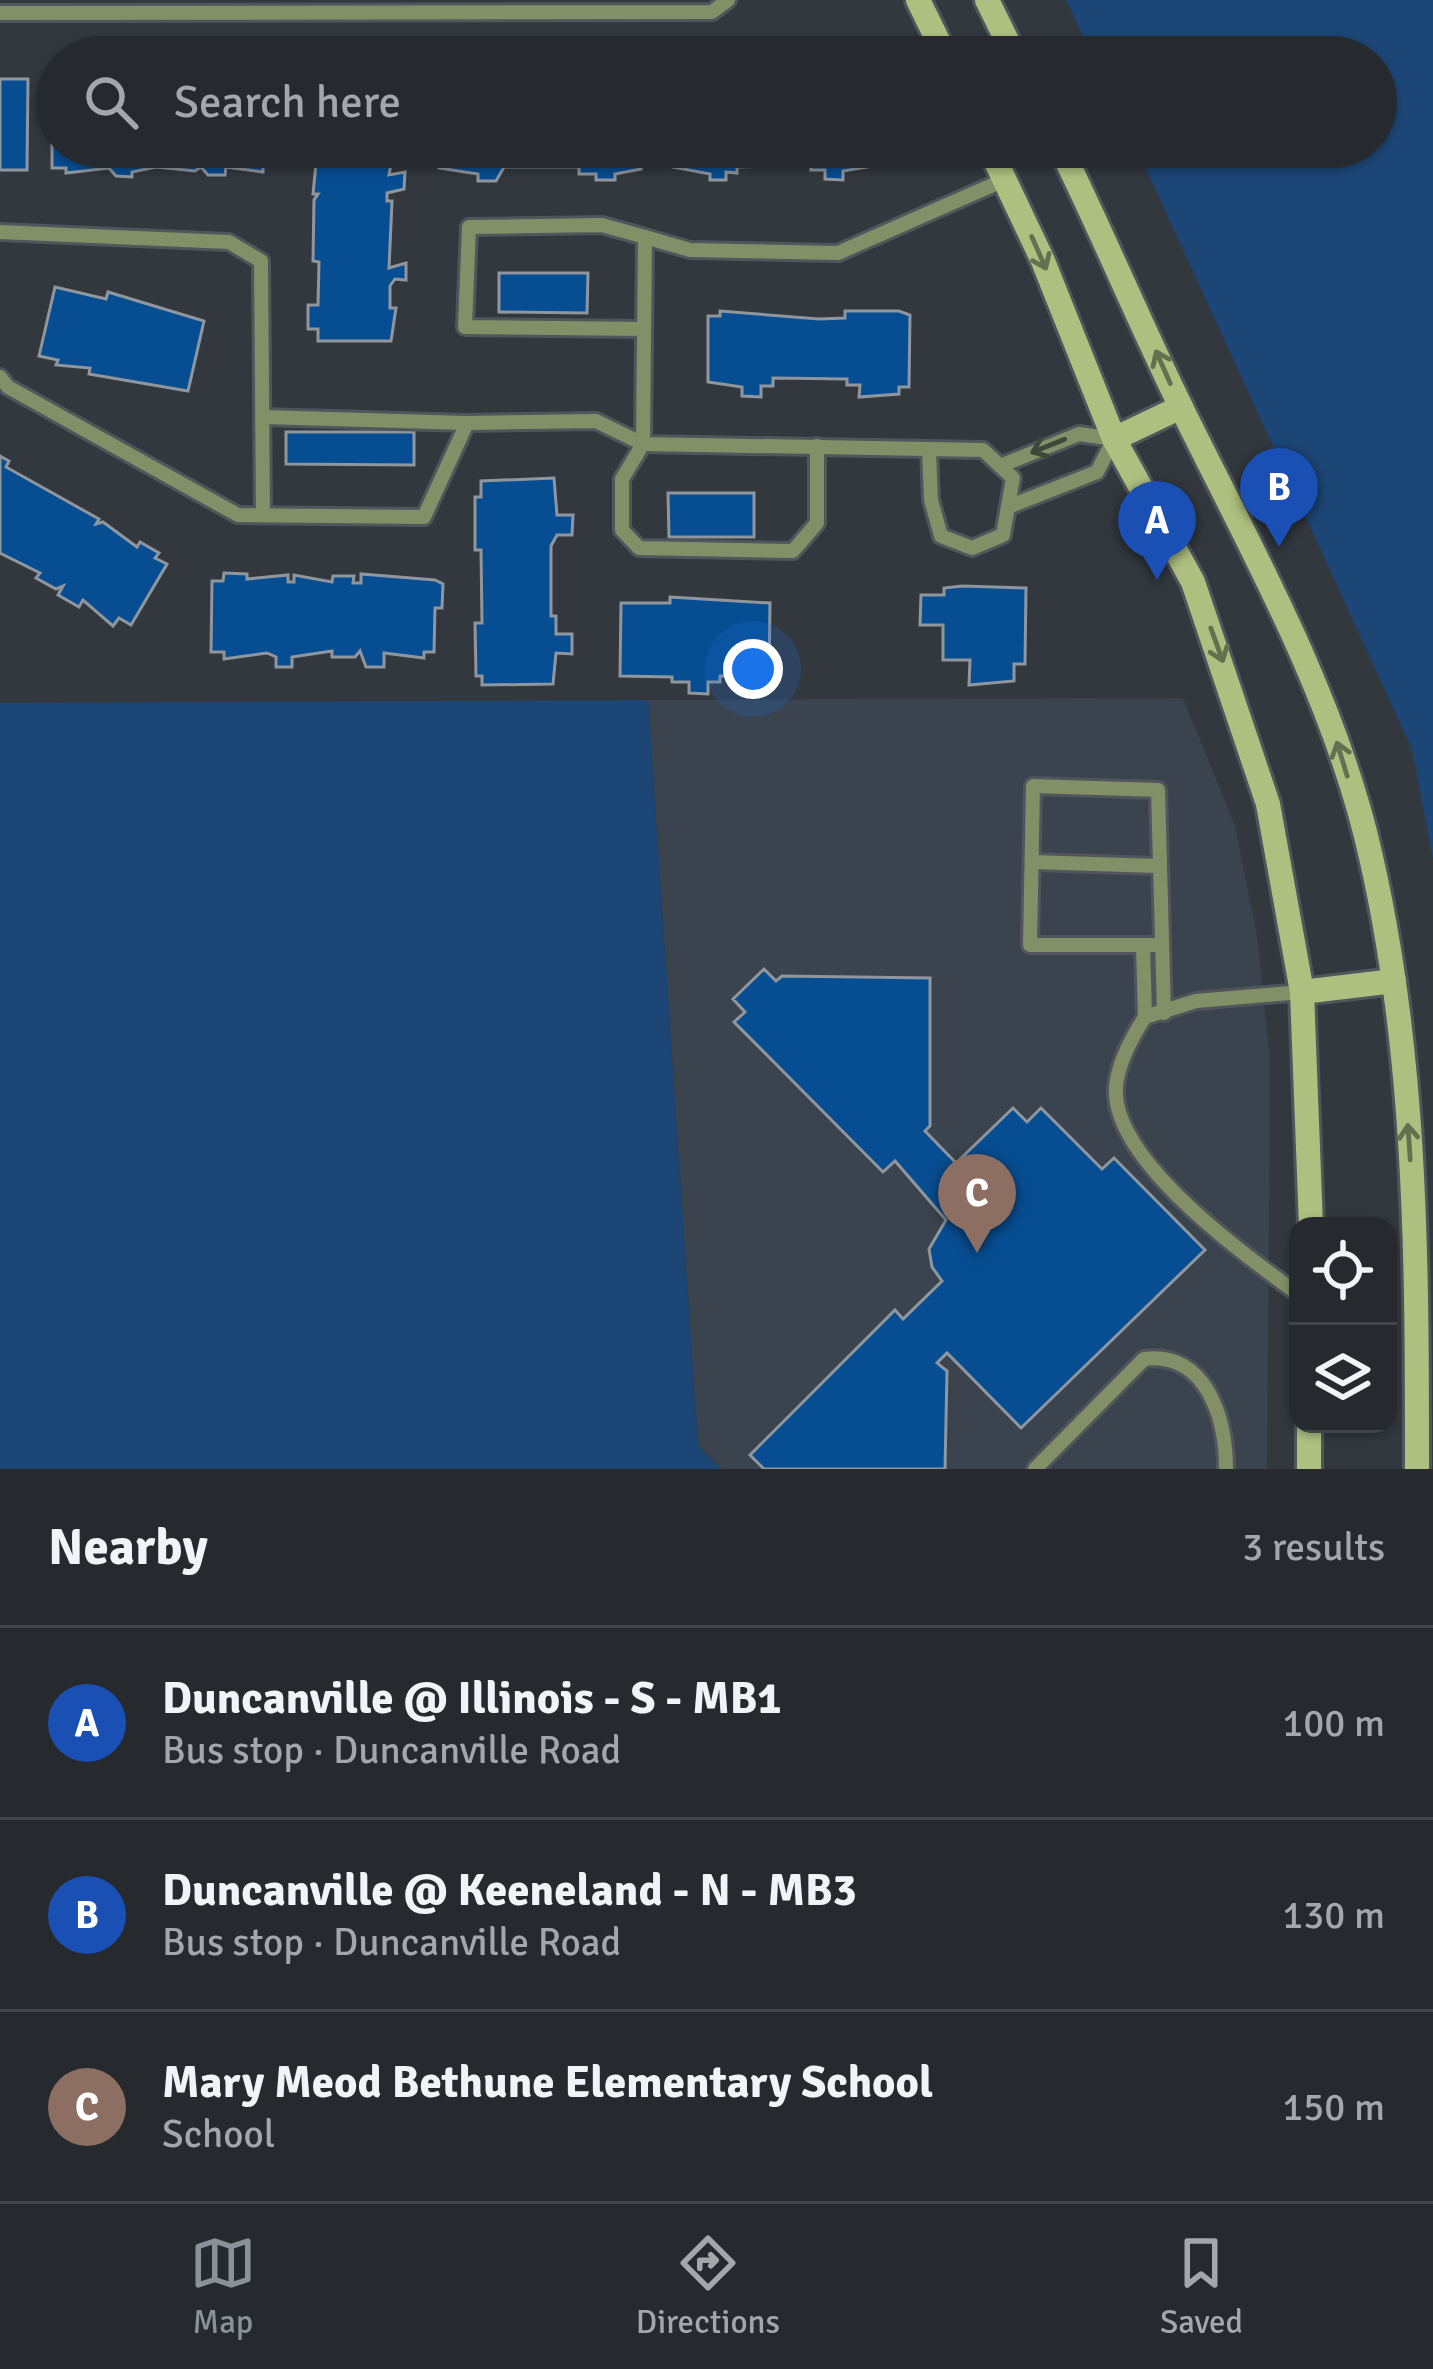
<!DOCTYPE html>
<html lang="en">
<head>
<meta charset="utf-8">
<style>
  :root { --surface:#262a2e; --page:#32363a; --text:#f1f3f6; --muted:#a4a7aa; --line:#42464a; --accent:#8c9099 }
  body { margin:0; font-family:Signika,sans-serif; background:var(--page); color:var(--text) }
  .controls { position:absolute; right:36px; bottom:36px; display:grid; overflow:hidden; border-radius:24px; box-shadow:0 3px 9px #0004 }
  .controls button { width:108px; height:108px; display:grid; place-items:center; padding:0; border:0; border-bottom:3px solid var(--line); background:var(--surface); color:var(--text); font:60px sans-serif }
  .you { position:absolute; left:753px; top:669px; width:42px; height:42px; margin:-30px; border:9px solid #fff; border-radius:50%; background:#1a73e8; box-shadow:0 0 0 18px #1a73e833 }
  .badge { display:grid; place-items:center; width:78px; height:78px; border-radius:50%; background:var(--accent); color:#fff; font-size:39px; font-weight:700 }
  .pin { position:absolute; translate:-50% -99px; filter:drop-shadow(0 3px 6px #0008) }
  .pin::after { content:''; position:absolute; top:63px; width:42px; height:36px; background:inherit; clip-path:polygon(0 0,100% 0,50% 100%) }
  .list { margin:0; padding:0; list-style:none }
  h2 { display:flex; justify-content:space-between; align-items:center; height:156px; margin:0; padding:0 48px; font-size:51px }
  h2 small { font-size:39px; font-weight:400; color:var(--muted) }
  .list li { display:grid; grid-template-columns:78px 1fr auto; gap:36px; align-items:center; box-sizing:border-box; height:192px; padding:0 48px; border-top:3px solid var(--line) }
  .list b { display:block; font-size:45px; white-space:nowrap }
  .list p { margin:0; font-size:39px; white-space:nowrap; color:var(--muted) }
  .list em { font-size:39px; font-style:normal; color:var(--muted) }
  .icon { flex:none; width:66px; height:66px; fill:none; stroke:currentColor; stroke-width:2; stroke-linecap:round; stroke-linejoin:round }
  .map { position:relative; flex:none; width:1433px; height:1469px; overflow:hidden }
  .search { position:absolute; background:var(--surface); box-shadow:0 3px 9px #0004; left:36px; right:36px; top:36px; height:132px; display:flex; align-items:center; gap:30px; box-sizing:border-box; padding:0 42px; border-radius:66px; color:var(--muted); font-size:45px }
  .sheet { height:732px; background:var(--surface) }
  nav { display:flex; justify-content:space-around; align-items:center; box-sizing:border-box; height:168px; border-top:3px solid var(--line); background:var(--surface); font-size:33px; color:var(--muted) }
  nav a { display:grid; justify-items:center; gap:6px }
  nav .on { color:var(--accent) }
  .map>svg:first-child { display:block }
  .built { fill:#3b434e }
  .green { fill:#1c4676 }
  .building { fill:#074d91; stroke:#90969e; stroke-width:3 }
  .lines { fill:none; stroke-linecap:round; stroke-linejoin:round }
  .lane-casing { stroke:#50565b; stroke-width:20 }
  .secondary-casing { stroke:#50565b; stroke-width:30 }
  .lane { stroke:#838f67; stroke-width:14 }
  .secondary { stroke:#aec080; stroke-width:24 }
  .oneway { stroke:#657051 }
  .oneway2 { stroke:#40463a }
</style>
</head>
<body>
<div class="map">
<svg width="1433" height="1469" viewBox="0 0 1433 1469">
  <rect width="100%" height="100%" fill="#32383e"/>
  <path class="built" d="M1183 698 1235 826 1257 935 1270 1059 1267 1469H721L698 1446 648 700Z"/>
  <g class="green">
    <path d="M1066 0H1433V859L1412 749 1136 147H1376V57H1093Z"/>
    <path d="M648 700 698 1446 721 1469H0V703Z"/>
  </g>
  <g class="building">
    <path d="M0 79H28L27 170H0Z"/>
    <path d="M52 95H57V147H284V163L263 167V172L226 167 225 175H208L201 167 195 171 156 167 132 172V177L116 176 109 168 66 173V168H52Z"/>
    <path d="M311 147H394L389 175 405 172 404 189 387 193V201H392L389 268 406 263V280L395 279 390 286V308H396L391 341H318V329H308V305H318L319 262 313 261 314 200 318 194H313L317 154H311Z"/>
    <path d="M439 147H649V148H641V169L615 174V180H596V174H579V167H504L496 181H478V174L439 168Z"/>
    <path d="M673 147H873V166L843 171V180L825 179V170H811V165L737 167V173L726 172V180H710V174L673 167Z"/>
    <path d="M499 273H588L587 313 499 312Z"/>
    <path d="M55 287 106 299 108 292 204 321 188 391 89 374 90 368 56 365 58 360 39 356Z"/>
    <path d="M720 311 819 319 845 318V311H899L910 315 909 387H899V394L859 397 860 385H847V379L773 378V386H761V397L742 396V387L708 382V316H720Z"/>
    <path d="M286 432H414V465L286 464Z"/>
    <path d="M0 456 9 461 6 467 99 519 96 524 103 522 137 547 140 542 159 553 155 558 167 564 131 625 119 618 113 626 83 600 79 607 58 595 63 586 56 589 36 578 40 573 0 553Z"/>
    <path d="M554 478 557 515H573L572 535H557L551 546V616H556V634H572V654L556 653 553 684 482 685V676H476L475 623H482L481 550H475V497H481V481Z"/>
    <path d="M668 493H754V537H669Z"/>
    <path d="M224 573 247 574V579L288 575V582H294V575L332 582 333 576H354L353 583H361V574L435 580 443 584 442 608H435L434 652H424V658L384 653V667H366L360 651 355 657H332V651L292 657V667H276V657L267 653 224 659V652H211L212 581H223Z"/>
    <path d="M962 586 1026 588 1025 664H1014V681L969 685 970 660H943V625H920L921 595H944V588Z"/>
    <path d="M670 597 770 603 769 676H720V682H708V694L689 693V682H672V677L620 676 621 603H670Z"/>
    <path d="M764 969 776 981 782 976 930 978V1126L925 1131 956 1163 1013 1108 1027 1122 1041 1108 1102 1169 1114 1158 1205 1250 1021 1428 947 1353 937 1363 947 1371 945 1469H764L750 1455 895 1310 903 1319 942 1281 932 1267 929 1249 946 1220 895 1161 883 1172 734 1022 745 1012 733 999Z"/>
  </g>
  <g class="lines">
    <g class="lane-casing">
      <g id="lane">
        <path d="M0 13 712 12 728 0"/>
        <path d="M0 232 229 242 261 261 263 515"/>
        <path d="M645 237 690 250 838 253 1004 180"/>
        <path d="M644 329 465 327 469 227 602 225 645 237 643 444 622 479V530L639 548 793 551 817 523V446"/>
        <path d="M0 377 8 387 238 515 424 517 467 423 596 421 643 444 983 450 1013 478 1003 535 972 548 941 536 931 500 929 450"/>
        <path d="M263 417 467 423"/>
        <path d="M1000 466 1079 434 1114 439 1097 472 1008 507"/>
        <path d="M1032 862 1157 866"/>
        <path d="M1143 945 1145 1017"/>
        <path d="M1161 945H1030L1033 786 1158 790 1164 1013"/>
        <path d="M1298 1294C1244 1254 1111 1160 1116 1087 1118 1063 1132 1037 1145 1017L1196 1001 1302 992"/>
        <path d="M1035 1469 1144 1359C1206 1351 1226 1418 1226 1469"/>
      </g>
    </g>
    <g class="secondary-casing">
      <g id="secondary">
        <path d="M918 0 946 57"/>
        <path d="M987 0 1015 57"/>
        <path d="M989 147 1043 261 1114 439 1193 582 1268 804 1302 992 1311 1226"/>
        <path d="M1060 147C1103 234 1140 324 1183 411 1251 549 1328 685 1366 836 1417 1043 1417 1257 1417 1469"/>
        <path d="M1114 439 1181 407"/>
        <path d="M1302 992 1394 981"/>
        <path d="M1309 1469V1424"/>
      </g>
    </g>
    <use href="#lane" class="lane"/>
    <use href="#secondary" class="secondary"/>
  </g>
  <defs><path id="oneway-shaft" d="M-6 0H5M1.5-3L5.5 0L1.5 3" fill="none" stroke-width="1.6" stroke-linecap="round" stroke-linejoin="round" transform="scale(3)"/></defs>
  <g class="oneway">
    <use href="#oneway-shaft" transform="translate(1039 253) rotate(66)"/>
    <use href="#oneway-shaft" transform="translate(1163 367) rotate(-114)"/>
    <use href="#oneway-shaft" transform="translate(1217 645) rotate(70)"/>
    <use href="#oneway-shaft" transform="translate(1342 759) rotate(-107)"/>
    <use href="#oneway-shaft" transform="translate(1409 1142) rotate(-94)"/>
  </g>
  <use class="oneway2" href="#oneway-shaft" transform="translate(1048 446) rotate(158)"/>
</svg>
<div class="controls">
<button><svg class="icon" aria-label="locate" viewBox="0 0 24 24"><circle cx="12" cy="12" r="6"/><path d="M12 2v4M12 18v4M2 12h4M18 12h4"/></svg></button>
<button><svg class="icon" aria-label="layers" viewBox="0 0 24 24"><path d="M12 4l9 5-9 5-9-5zM3 14l9 5 9-5"/></svg></button>
</div>
<div class="you"></div>
<div class="pin badge" style="left:1157px;top:580px;background:#1a4fb4">A</div>
<div class="pin badge" style="left:1279px;top:547px;background:#1a4fb4">B</div>
<div class="pin badge" style="left:977px;top:1253px;background:#8d6e63">C</div>
<div class="search"><svg class="icon" aria-label="search" viewBox="0 0 24 24"><circle cx="10" cy="10" r="6"/><path d="M15 15l6 6"/></svg>Search here</div>
</div>
<section class="sheet">
<h2>Nearby<small>3 results</small></h2>
<ul class="list">
<li><span class="badge" style="background:#1a4fb4">A</span><div><b>Duncanville @ Illinois - S - MB1</b><p>Bus stop · Duncanville Road</p></div><em>100 m</em></li>
<li><span class="badge" style="background:#1a4fb4">B</span><div><b>Duncanville @ Keeneland - N - MB3</b><p>Bus stop · Duncanville Road</p></div><em>130 m</em></li>
<li><span class="badge" style="background:#8d6e63">C</span><div><b>Mary Meod Bethune Elementary School</b><p>School</p></div><em>150 m</em></li>
</ul>
</section>
<nav>
<a class="on"><svg class="icon" aria-label="map" viewBox="0 0 24 24"><path d="M3 6l6-2 6 2 6-2v14l-6 2-6-2-6 2zM9 4v14M15 6v14"/></svg>Map</a>
<a><svg class="icon" aria-label="directions" viewBox="0 0 24 24"><path d="M12 3l9 9-9 9-9-9zM9 14v-3h6M13 9l2 2-2 2"/></svg>Directions</a>
<a><svg class="icon" aria-label="saved" viewBox="0 0 24 24"><path d="M7 4h10v16l-5-4-5 4z"/></svg>Saved</a>
</nav>
</body>
</html>
